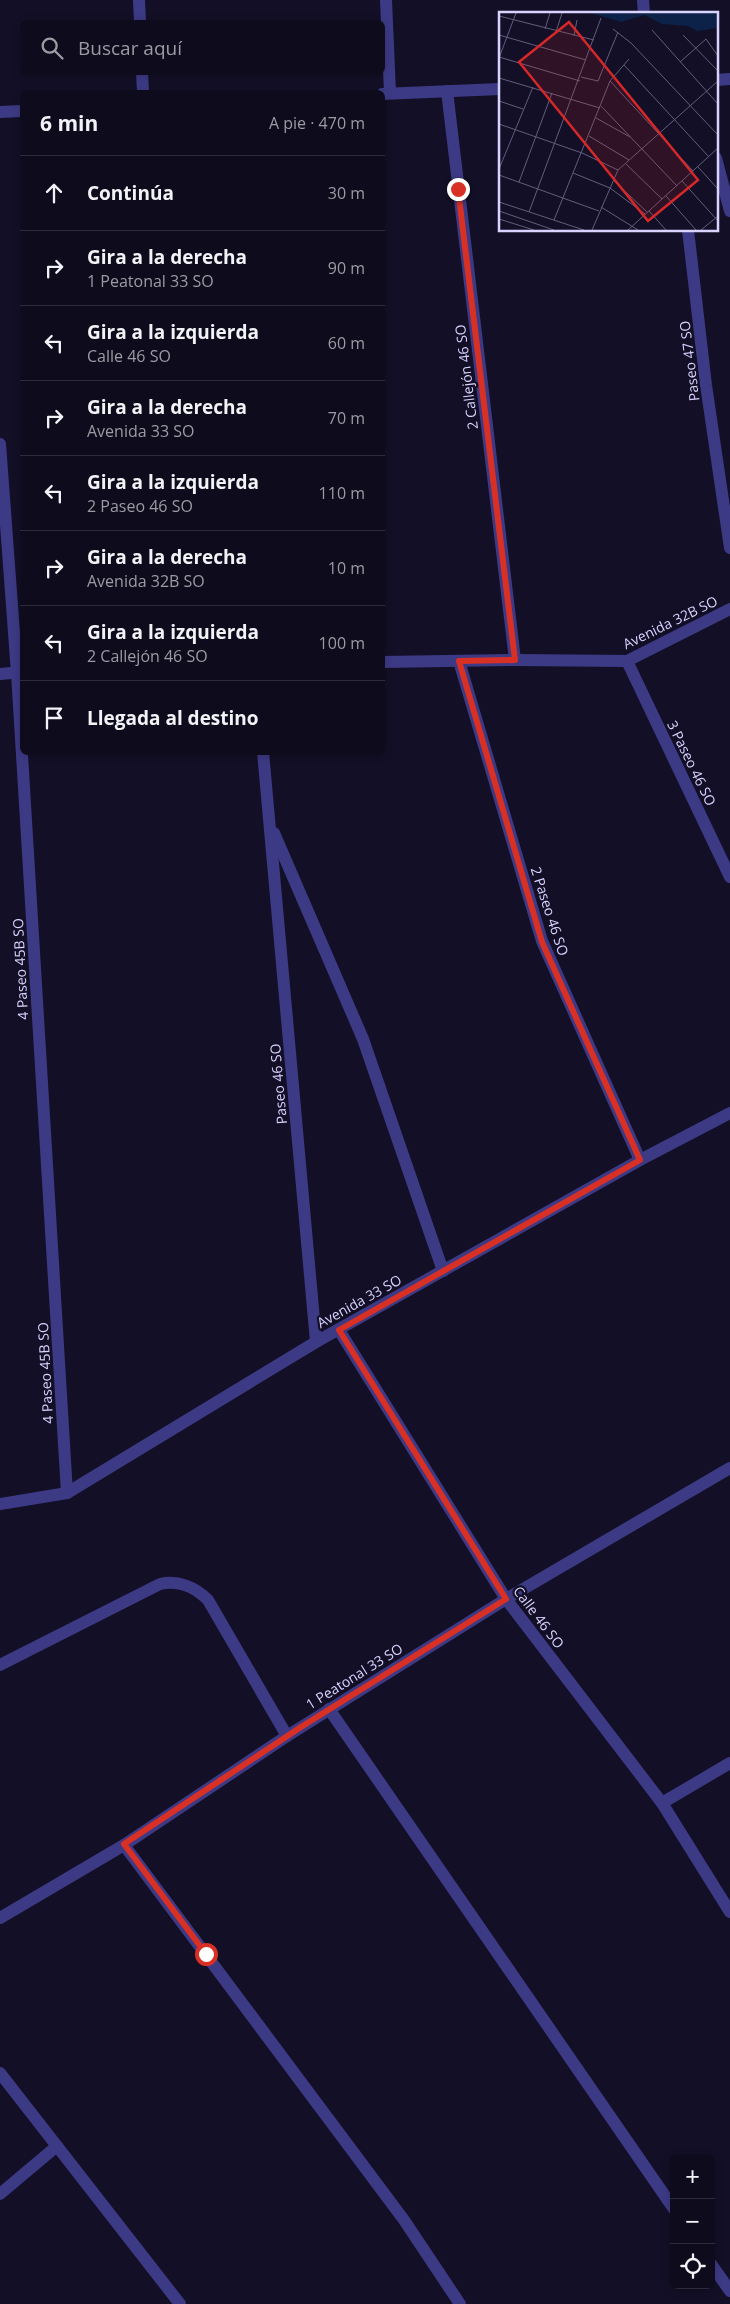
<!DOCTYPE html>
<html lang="es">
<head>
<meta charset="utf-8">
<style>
  :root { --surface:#0e0b1c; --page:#171425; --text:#f1f3f6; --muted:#9b9ba3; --line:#2e2b3b }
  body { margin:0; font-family:"Open Sans",sans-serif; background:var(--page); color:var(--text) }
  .controls { position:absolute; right:15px; bottom:15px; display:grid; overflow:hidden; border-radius:8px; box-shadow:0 2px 8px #0003 }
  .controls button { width:45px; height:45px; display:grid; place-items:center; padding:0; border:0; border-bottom:1px solid var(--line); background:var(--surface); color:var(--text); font:25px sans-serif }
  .stop { position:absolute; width:15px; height:15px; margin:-11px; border:4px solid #d93025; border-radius:50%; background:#fff }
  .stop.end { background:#d93025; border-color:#fff; box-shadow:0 1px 5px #0008 }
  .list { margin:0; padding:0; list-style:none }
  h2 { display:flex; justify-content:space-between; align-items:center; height:65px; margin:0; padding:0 20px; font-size:21px }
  h2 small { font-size:16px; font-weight:400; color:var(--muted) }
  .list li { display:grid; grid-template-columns:32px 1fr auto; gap:15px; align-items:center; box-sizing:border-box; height:75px; padding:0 20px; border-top:1px solid var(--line) }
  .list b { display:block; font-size:19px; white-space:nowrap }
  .list p { margin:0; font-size:16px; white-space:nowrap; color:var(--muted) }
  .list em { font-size:16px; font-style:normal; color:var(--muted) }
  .icon { flex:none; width:28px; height:28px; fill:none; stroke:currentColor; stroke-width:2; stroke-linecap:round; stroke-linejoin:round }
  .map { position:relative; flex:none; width:730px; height:2304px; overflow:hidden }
  .search { position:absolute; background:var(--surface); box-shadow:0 2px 8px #0003; left:20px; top:20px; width:365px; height:55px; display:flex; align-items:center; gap:12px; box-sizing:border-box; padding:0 18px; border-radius:8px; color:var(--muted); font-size:19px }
  .panel { position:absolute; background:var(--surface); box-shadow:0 2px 8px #0003; left:20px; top:90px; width:365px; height:665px; border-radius:8px }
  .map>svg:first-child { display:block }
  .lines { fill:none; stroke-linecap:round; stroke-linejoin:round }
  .minor { stroke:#3d3a85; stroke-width:12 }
  .route { stroke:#d93025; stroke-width:6 }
  .labels { text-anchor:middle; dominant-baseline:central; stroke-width:4.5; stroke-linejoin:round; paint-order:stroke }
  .street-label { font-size:14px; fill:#d9d4ff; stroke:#130f26 }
  .inset-road { fill:none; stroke:#625e7d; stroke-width:1 }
  .view { fill:#d62828; fill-opacity:0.15; stroke:#d62828; stroke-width:2.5 }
  .inset-edge { fill:none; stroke:#d9d4ff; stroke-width:2.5 }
</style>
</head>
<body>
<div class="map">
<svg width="730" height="2304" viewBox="0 0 730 2304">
  <rect width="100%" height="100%" fill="#130f26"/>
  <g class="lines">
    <g class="minor">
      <path d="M139 0 140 22"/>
      <path d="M386 0 390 93"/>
      <path d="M643 0 644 14"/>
      <path d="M142 72 143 92"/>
      <path d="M716 80 730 79"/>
      <path d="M447 91 515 660"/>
      <path d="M382 94 500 89"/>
      <path d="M0 112 22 111"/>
      <path d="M716 158 730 211"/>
      <path d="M688 230 706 385 730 548"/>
      <path d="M0 444 17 673 67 1493"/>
      <path d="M459 661 542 941 640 1160"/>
      <path d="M627 661 730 877"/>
      <path d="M382 662 515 660 627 661 730 609"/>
      <path d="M0 674 22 672"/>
      <path d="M263 752 316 1342"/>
      <path d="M274 833 363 1039 443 1271"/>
      <path d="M339 1330 506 1599 662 1803 730 1912"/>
      <path d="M0 1504 67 1493 316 1342 640 1160 730 1113"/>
      <path d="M0 1665 160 1584C178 1580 195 1587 208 1600L287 1736"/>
      <path d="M329 1709 674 2209"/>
      <path d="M662 1803 730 1763"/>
      <path d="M124 1845 404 2220 460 2304"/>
      <path d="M0 1918 124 1845 287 1736 506 1599 730 1468"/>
      <path d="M0 2073 180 2304"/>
      <path d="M0 2194 57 2146"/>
      <path d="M711 2264 730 2291"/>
    </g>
  </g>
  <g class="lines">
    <path class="route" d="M206 1954 124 1844 301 1727 506 1599 339 1330 640 1160 542 942 459 661 515 660 458 189"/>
  </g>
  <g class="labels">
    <g class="street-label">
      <text transform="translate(689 361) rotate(-97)">Paseo 47 SO</text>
      <text transform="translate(466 377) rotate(-97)">2 Callejón 46 SO</text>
      <text transform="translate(670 622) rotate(-26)">Avenida 32B SO</text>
      <text transform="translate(692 763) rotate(64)">3 Paseo 46 SO</text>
      <text transform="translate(550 911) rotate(72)">2 Paseo 46 SO</text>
      <text transform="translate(20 969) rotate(-93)">4 Paseo 45B SO</text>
      <text transform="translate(278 1084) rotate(-95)">Paseo 46 SO</text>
      <text transform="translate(359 1301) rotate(-29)">Avenida 33 SO</text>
      <text transform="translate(45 1373) rotate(-93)">4 Paseo 45B SO</text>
      <text transform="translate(539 1617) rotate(53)">Calle 46 SO</text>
      <text transform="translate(354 1676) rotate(-32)">1 Peatonal 33 SO</text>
    </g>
  </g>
  <g transform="translate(499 12)">
    <rect width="219" height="219" fill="#130f26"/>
    <path d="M92 1H219V16L198 19 189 14 163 12 145 3 122 10Z" fill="#0c2248"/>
    <path class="inset-road" d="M0 4 95 28M46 17 51 1M114 17 132 31 219 123M153 18 219 92M57 20 63 1M0 23 87 48M184 23 219 59M75 24 78 8M0 45 81 69M0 46 17 1M181 50 207 27 219 44M125 53 210 145M82 65 99 69 119 20M0 66 101 96M111 69 194 159M0 89 24 97M102 94 178 174M97 106 131 125M0 112 83 141 119 158M90 124 130 148M127 152 163 187M199 155 219 177M0 157 34 75M74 161 111 176 146 202M0 163 100 199M114 168 148 200M183 169 219 209M20 170 53 81M167 184 197 218M0 190 85 218M102 195 139 218M0 199 55 218M150 199 167 218M30 200 102 6M0 207 35 218M55 208 111 69 130 47M93 218 119 158 219 69M129 218 219 136M202 218 219 204"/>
    <path class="view" d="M70 10 199 168 149 209 20 50Z"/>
    <rect width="219" height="219" class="inset-edge"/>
  </g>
</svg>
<div class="controls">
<button>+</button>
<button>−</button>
<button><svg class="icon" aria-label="locate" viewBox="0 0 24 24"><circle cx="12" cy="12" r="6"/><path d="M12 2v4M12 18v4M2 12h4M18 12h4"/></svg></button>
</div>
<div class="stop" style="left:206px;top:1954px"></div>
<div class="stop end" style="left:458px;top:189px"></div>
<div class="search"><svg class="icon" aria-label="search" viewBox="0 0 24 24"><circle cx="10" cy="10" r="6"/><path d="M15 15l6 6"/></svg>Buscar aquí</div>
<section class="panel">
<h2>6 min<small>A pie · 470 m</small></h2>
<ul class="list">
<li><svg class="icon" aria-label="ahead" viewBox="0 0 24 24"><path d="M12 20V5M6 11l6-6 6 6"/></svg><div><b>Continúa</b></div><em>30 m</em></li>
<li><svg class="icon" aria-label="right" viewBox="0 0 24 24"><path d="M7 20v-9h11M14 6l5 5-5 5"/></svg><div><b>Gira a la derecha</b><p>1 Peatonal 33 SO</p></div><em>90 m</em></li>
<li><svg class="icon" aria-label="left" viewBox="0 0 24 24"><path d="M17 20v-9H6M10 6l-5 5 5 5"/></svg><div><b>Gira a la izquierda</b><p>Calle 46 SO</p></div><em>60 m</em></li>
<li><svg class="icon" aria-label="right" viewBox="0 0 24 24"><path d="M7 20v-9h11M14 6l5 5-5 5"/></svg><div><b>Gira a la derecha</b><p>Avenida 33 SO</p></div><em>70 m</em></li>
<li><svg class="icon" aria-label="left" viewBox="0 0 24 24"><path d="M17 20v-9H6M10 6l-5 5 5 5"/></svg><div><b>Gira a la izquierda</b><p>2 Paseo 46 SO</p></div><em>110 m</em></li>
<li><svg class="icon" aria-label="right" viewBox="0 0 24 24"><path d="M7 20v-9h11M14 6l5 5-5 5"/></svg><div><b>Gira a la derecha</b><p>Avenida 32B SO</p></div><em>10 m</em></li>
<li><svg class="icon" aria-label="left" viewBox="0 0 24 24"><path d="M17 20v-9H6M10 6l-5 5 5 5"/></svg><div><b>Gira a la izquierda</b><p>2 Callejón 46 SO</p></div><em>100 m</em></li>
<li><svg class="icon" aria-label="arrive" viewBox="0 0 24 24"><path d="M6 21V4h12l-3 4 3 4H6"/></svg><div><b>Llegada al destino</b></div></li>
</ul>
</section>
</div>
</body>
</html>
